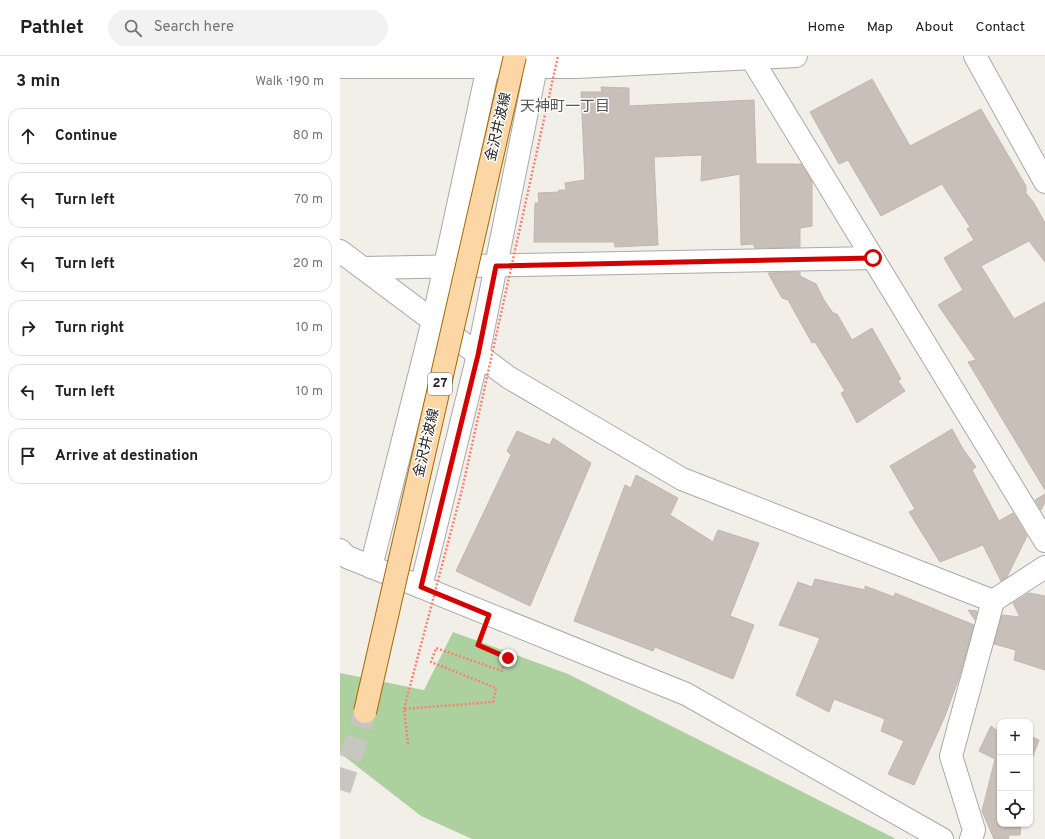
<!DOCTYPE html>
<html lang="en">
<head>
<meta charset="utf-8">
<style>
  :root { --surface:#fff; --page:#f2f2f2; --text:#202124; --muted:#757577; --line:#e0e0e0 }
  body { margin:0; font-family:Overpass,"Noto Sans JP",sans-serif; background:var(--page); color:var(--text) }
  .controls { position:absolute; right:12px; bottom:12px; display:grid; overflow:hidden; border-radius:8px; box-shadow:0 1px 3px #0004 }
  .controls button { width:36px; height:36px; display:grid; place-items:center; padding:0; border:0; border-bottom:1px solid var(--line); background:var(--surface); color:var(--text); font:20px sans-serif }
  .stop { position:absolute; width:12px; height:12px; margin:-9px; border:3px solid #d40000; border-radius:50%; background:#fff }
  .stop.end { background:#d40000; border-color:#fff; box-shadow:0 1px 4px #0008 }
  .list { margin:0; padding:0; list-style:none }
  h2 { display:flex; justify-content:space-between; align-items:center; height:52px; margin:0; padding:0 16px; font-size:17px }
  h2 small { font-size:13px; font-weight:400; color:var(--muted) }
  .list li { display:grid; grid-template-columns:26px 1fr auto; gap:12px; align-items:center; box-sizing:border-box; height:56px; margin:0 8px 8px; padding:0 8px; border:1px solid var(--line); border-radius:12px }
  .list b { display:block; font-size:15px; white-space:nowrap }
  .list em { font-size:13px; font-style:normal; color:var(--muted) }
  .icon { flex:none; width:22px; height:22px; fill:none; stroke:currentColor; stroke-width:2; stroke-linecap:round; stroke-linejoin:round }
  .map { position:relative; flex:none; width:705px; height:783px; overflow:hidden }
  header { display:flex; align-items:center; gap:24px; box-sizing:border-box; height:56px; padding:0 20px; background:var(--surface); border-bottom:1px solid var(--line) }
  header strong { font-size:19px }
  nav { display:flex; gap:22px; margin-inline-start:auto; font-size:14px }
  .search { width:280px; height:36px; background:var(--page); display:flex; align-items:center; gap:10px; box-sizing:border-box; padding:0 14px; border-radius:22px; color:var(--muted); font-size:15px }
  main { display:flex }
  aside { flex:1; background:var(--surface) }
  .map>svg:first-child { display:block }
  .forest { fill:#add19e }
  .building { fill:#c7bfb8; stroke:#c4b6ab }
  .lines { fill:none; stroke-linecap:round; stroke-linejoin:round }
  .major-tunnel { stroke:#c8c6c1; stroke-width:22; stroke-dasharray:22 11; stroke-linecap:butt }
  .minor-casing { stroke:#a9a9a9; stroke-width:24 }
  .path { stroke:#fa8072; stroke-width:2.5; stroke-dasharray:2 2; stroke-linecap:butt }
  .minor { stroke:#fff; stroke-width:22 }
  .major-bridge-casing { stroke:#a06b00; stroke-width:24; stroke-linecap:butt }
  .path-bridge { stroke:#fa8072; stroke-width:2.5; stroke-dasharray:2 2; stroke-linecap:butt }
  .major-bridge { stroke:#fcd6a4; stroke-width:22 }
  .route { stroke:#d40000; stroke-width:5 }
  .labels { text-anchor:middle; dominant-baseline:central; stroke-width:3; stroke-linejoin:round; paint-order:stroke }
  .shield { fill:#fff; stroke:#646464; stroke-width:1 }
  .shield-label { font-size:13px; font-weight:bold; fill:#222 }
  .street-label { font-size:14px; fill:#222; stroke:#fff }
  .neighbourhood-label { font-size:15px; fill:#555; stroke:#fff }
</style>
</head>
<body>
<header>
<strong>Pathlet</strong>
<div class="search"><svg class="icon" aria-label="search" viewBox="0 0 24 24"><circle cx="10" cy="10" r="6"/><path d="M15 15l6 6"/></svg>Search here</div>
<nav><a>Home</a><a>Map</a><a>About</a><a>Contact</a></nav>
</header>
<main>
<aside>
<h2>3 min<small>Walk · 190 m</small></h2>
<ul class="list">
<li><svg class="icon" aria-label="ahead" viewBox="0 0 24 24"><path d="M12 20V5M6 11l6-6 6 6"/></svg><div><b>Continue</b></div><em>80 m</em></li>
<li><svg class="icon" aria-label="left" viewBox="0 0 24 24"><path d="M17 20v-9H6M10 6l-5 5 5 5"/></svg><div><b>Turn left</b></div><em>70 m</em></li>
<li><svg class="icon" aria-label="left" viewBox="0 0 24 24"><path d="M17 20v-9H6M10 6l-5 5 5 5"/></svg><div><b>Turn left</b></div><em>20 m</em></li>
<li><svg class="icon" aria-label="right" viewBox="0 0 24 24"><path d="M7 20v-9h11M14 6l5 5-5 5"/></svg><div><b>Turn right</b></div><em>10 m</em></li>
<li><svg class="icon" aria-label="left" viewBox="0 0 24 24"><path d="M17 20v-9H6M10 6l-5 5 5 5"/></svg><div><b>Turn left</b></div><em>10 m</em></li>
<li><svg class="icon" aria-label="arrive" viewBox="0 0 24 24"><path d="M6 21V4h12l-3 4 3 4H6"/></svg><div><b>Arrive at destination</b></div></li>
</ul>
</aside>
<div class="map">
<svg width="705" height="783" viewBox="0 0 705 783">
  <rect width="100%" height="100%" fill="#f2efe9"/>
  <path class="forest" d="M113 576 228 618 556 783H132L81 760 0 697V617L84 634Z"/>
  <g class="building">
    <path d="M532 23 570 90 641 53 686 130V137L694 147 705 167V206L689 185 641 210 674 263 705 246V434L628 306 636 304 598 249 623 234 604 202 634 184 627 173 630 171 602 128 541 160 508 104 499 108 470 56Z"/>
    <path d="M261 31 289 32V50L414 44 416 108H461L472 125V170L460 172V191L415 192 413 188 401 189 400 118 361 125 362 99 314 101 318 189 275 191 274 186H194L195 147H199L198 137 219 136V134H226L225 127 245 124 241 36H262Z"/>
    <path d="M460 216V220L476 228 484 244 493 257 497 258 512 284 532 272 561 323 558 325 565 335 517 367 501 337 505 335 475 286 472 287 448 244 442 242 428 217Z"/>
    <path d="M612 373 623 393 636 411 632 414 659 465 673 457 687 480 667 521 661 525 643 489 600 506 569 456 575 453 550 410Z"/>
    <path d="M177 375 210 389 213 382 251 407 190 550 116 515 171 399 167 395Z"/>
    <path d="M296 419 338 442 330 459 373 486 378 474 419 487 390 560 414 569 393 623 315 591 313 595 234 565 285 429 291 432Z"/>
    <path d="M705 438V446L701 454 695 444Z"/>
    <path d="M475 523 525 534V530L554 541 555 537 634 569 619 622 605 660 574 729 548 718 564 685 541 675 545 663 494 643 489 656 456 639 480 582 439 569 458 526 472 531Z"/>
    <path d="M689 537 705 540V614L674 604 676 594 654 588 662 559 680 561 673 547Z"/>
    <path d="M628 554 637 555 635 564Z"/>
    <path d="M651 670 659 676 660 674V768H681L680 779H669L668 783H654L642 755 655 703 639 695Z"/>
    <path d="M690 680 699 684 690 708Z"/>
  </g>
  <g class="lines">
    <path class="major-tunnel" d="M0 734 25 656"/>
    <g class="minor-casing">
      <g id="minor">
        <path d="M410 0 705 485"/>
        <path d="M635 0 705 126"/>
        <path d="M0 11H236L456 0"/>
        <path d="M0 195 168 321 342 423 653 545"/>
        <path d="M24 212 533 202"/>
        <path d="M0 494 7 501 346 638 602 783"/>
        <path d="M31 511 93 265 148 11"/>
        <path d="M81 531 138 299 196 11"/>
        <path d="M631 783 634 774 611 700 653 545 705 511"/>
      </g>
    </g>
    <path class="path" d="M68 688 64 653 153 646 156 632 91 606 96 592 162 615 168 601 138 589 140 583"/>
    <use href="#minor" class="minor"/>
    <g class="major-bridge-casing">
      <path id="major-bridge" d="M25 656 175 0"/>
    </g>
    <path class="path-bridge" d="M64 653 122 434 218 0"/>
    <use href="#major-bridge" class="major-bridge"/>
  </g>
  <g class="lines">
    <path class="route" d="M168 602 138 589 149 559 81 531 138 299 156 210 533 202"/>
  </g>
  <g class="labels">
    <rect class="shield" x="88" y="317" width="24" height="22" rx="3"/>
    <g class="shield-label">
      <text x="100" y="328">27</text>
    </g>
    <g class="street-label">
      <text transform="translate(159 71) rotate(-77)">金沢井波線</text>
      <text transform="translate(87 387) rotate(-77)">金沢井波線</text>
    </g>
    <g class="neighbourhood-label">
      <text x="225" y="51">天神町一丁目</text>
    </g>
  </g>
</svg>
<div class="controls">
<button>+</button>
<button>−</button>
<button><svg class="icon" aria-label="locate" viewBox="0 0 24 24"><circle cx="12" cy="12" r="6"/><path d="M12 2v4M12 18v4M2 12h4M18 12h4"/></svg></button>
</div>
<div class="stop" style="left:533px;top:202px"></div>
<div class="stop end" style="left:168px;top:602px"></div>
</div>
</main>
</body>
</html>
